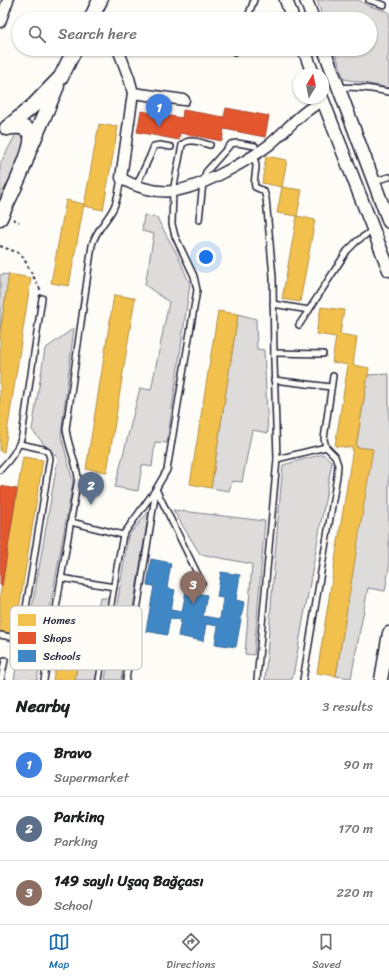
<!DOCTYPE html>
<html lang="en">
<head>
<meta charset="utf-8">
<style>
  :root { --surface:#fff; --page:#f2f2f2; --text:#202124; --muted:#757577; --line:#e0e0e0; --accent:#1f6fb2 }
  body { margin:0; font-family:Sriracha,sans-serif; background:var(--page); color:var(--text) }
  .compass { position:absolute; left:293px; top:68px; width:36px; height:36px; border-radius:50%; background:var(--surface); box-shadow:0 1px 3px #0004; rotate:10deg }
  .you { position:absolute; left:206px; top:257px; width:14px; height:14px; margin:-10px; border:3px solid #fff; border-radius:50%; background:#1a73e8; box-shadow:0 0 0 6px #1a73e833 }
  .badge { display:grid; place-items:center; width:26px; height:26px; border-radius:50%; background:var(--accent); color:#fff; font-size:13px; font-weight:700 }
  .pin { position:absolute; translate:-50% -33px; filter:drop-shadow(0 1px 2px #0008) }
  .pin::after { content:''; position:absolute; top:21px; width:14px; height:12px; background:inherit; clip-path:polygon(0 0,100% 0,50% 100%) }
  .list { margin:0; padding:0; list-style:none }
  h2 { display:flex; justify-content:space-between; align-items:center; height:52px; margin:0; padding:0 16px; font-size:17px }
  h2 small { font-size:13px; font-weight:400; color:var(--muted) }
  .list li { display:grid; grid-template-columns:26px 1fr auto; gap:12px; align-items:center; box-sizing:border-box; height:64px; padding:0 16px; border-top:1px solid var(--line) }
  .list b { display:block; font-size:15px; white-space:nowrap }
  .list p { margin:0; font-size:13px; white-space:nowrap; color:var(--muted) }
  .list em { font-size:13px; font-style:normal; color:var(--muted) }
  .icon { flex:none; width:22px; height:22px; fill:none; stroke:currentColor; stroke-width:2; stroke-linecap:round; stroke-linejoin:round }
  .map { position:relative; flex:none; width:389px; height:680px; overflow:hidden }
  .search { position:absolute; background:var(--surface); box-shadow:0 1px 3px #0004; left:12px; right:12px; top:12px; height:44px; display:flex; align-items:center; gap:10px; box-sizing:border-box; padding:0 14px; border-radius:22px; color:var(--muted); font-size:15px }
  .sheet { height:244px; background:var(--surface) }
  nav { display:flex; justify-content:space-around; align-items:center; box-sizing:border-box; height:56px; border-top:1px solid var(--line); background:var(--surface); font-size:11px; color:var(--muted) }
  nav a { display:grid; justify-items:center; gap:2px }
  nav .on { color:var(--accent) }
  .map>svg:first-child { display:block }
  .green { fill:#dddcdb; stroke:#807f8b }
  .homes { fill:#f2c14e; stroke:#b49148 }
  .shops { fill:#e4572e; stroke:#aa4732 }
  .schools { fill:#3f88c5; stroke:#36699c }
  .lines { fill:none; stroke-linecap:round; stroke-linejoin:round }
  .service-casing { stroke:#22223b; stroke-width:8 }
  .minor-casing { stroke:#22223b; stroke-width:13 }
  .tertiary-casing { stroke:#22223b; stroke-width:15 }
  .secondary-casing { stroke:#22223b; stroke-width:17 }
  .path { stroke:#22223b; stroke-width:2; stroke-dasharray:3 3; stroke-linecap:butt }
  .service { stroke:#fdfcf7; stroke-width:5 }
  .minor { stroke:#fdfcf7; stroke-width:10 }
  .tertiary { stroke:#fdfcf7; stroke-width:12 }
  .secondary { stroke:#fdfcf7; stroke-width:14 }
  .key { fill:#fdfcf7; stroke:#bbbbbf; stroke-width:1 }
  .key-label { font-size:11px; fill:#22223b }
</style>
</head>
<body>
<div class="map">
<svg width="389" height="680" viewBox="0 0 389 680">
  <rect width="100%" height="100%" fill="#fdfcf7"/>
  <filter id="ink" filterUnits="userSpaceOnUse"><feTurbulence type="fractalNoise" baseFrequency=".025" numOctaves="2"/><feDisplacementMap in="SourceGraphic" scale="8" xChannelSelector="R" yChannelSelector="G"/><feConvolveMatrix kernelMatrix="1 2 1 2 8 2 1 2 1" color-interpolation-filters="sRGB"/></filter>
  <g filter="url(#ink)">
    <g class="green">
      <path d="M317 0H359L367 5 389 12V53L387 61 389 62V88L344 79 334 49H370V19H323Z"/>
      <path d="M16 134 23 137 25 145 0 200V164Z"/>
      <path d="M144 215 157 218 178 256 190 284 167 443 155 442 152 467 142 465 138 491 115 487 140 388 151 390 169 302 145 285 154 234 142 231Z"/>
      <path d="M9 274 0 333V275Z"/>
      <path d="M238 314 256 319 257 349 264 350 268 433 252 430 242 482 232 481 229 491 211 488Z"/>
      <path d="M74 328 61 435 73 482 37 680H14L20 644 26 643 58 458 43 443 32 430 45 349Z"/>
      <path d="M389 374V568L385 591 368 588 351 678 336 676 372 449 356 447 368 375Z"/>
      <path d="M323 454 332 462 293 676 291 680H265L278 519 283 465Z"/>
      <path d="M173 510 265 521 254 655 245 654 252 564 200 554Z"/>
      <path d="M149 511 121 680H105L128 536Z"/>
      <path d="M100 598H110L96 680H75L81 640 91 643Z"/>
    </g>
    <g class="homes">
      <path d="M99 124 118 127 103 210 84 206Z"/>
      <path d="M266 156 287 160 282 187 262 183Z"/>
      <path d="M282 187 302 190 297 216 277 213Z"/>
      <path d="M66 200 84 204 69 286 51 283Z"/>
      <path d="M297 216 315 220 300 302 282 299Z"/>
      <path d="M9 274 31 278 4 452 0 451V333Z"/>
      <path d="M114 295 135 298 107 472 86 469Z"/>
      <path d="M321 307 344 310 340 334 357 337 353 365 369 368 356 447 373 449 336 676 317 673 353 448 335 446 348 365 332 362 336 337 316 334Z"/>
      <path d="M218 311 238 314 211 488 190 484Z"/>
      <path d="M23 457 43 460 15 634 0 632V595Z"/>
      <path d="M60 637 81 640 75 680H53Z"/>
    </g>
    <g class="shops">
      <path d="M226 108 269 116 265 137 224 129 222 141 180 133 179 140 137 132 141 111 182 118 183 110 224 117Z"/>
      <path d="M0 486 17 489 2 586 0 585Z"/>
    </g>
    <path class="schools" d="M151 559 171 563 167 588 175 590 171 610 182 612 186 591 207 595 203 616 220 619 223 598 217 597 221 572 240 575 236 600 244 602 236 647 215 644 218 626 206 624 203 641 178 636 181 620 170 618 167 635 146 631 154 586 147 585Z"/>
    <g class="lines">
      <g class="service-casing">
        <g id="service">
          <path d="M369 0 384 5"/>
          <path d="M247 19 254 0"/>
          <path d="M235 52 236 49"/>
          <path d="M339 88C356 86 372 89 389 92"/>
          <path d="M253 156C255 160 256 163 256 166 256 173 253 181 255 187L264 191 266 198 273 277 274 361 277 459 257 680"/>
          <path d="M374 181 389 177"/>
          <path d="M136 186 150 156 154 146 160 145 171 147"/>
          <path d="M199 220 203 183 206 172 231 144 237 143 255 146"/>
          <path d="M273 304 309 310"/>
          <path d="M299 325 309 310 347 251 357 241 373 230"/>
          <path d="M274 353 323 354"/>
          <path d="M274 380 331 387"/>
          <path d="M277 459 326 447"/>
          <path d="M0 470C10 460 18 450 22 436L42 298"/>
          <path d="M156 489 202 583"/>
          <path d="M71 522 123 535"/>
          <path d="M61 578 114 587"/>
          <path d="M0 635 16 638 20 637 22 633 50 458 48 452 43 449 20 444"/>
          <path d="M1 680 5 660"/>
          <path d="M44 680 78 478C76 461 68 446 66 429L92 245C96 230 106 222 113 209 118 200 119 188 121 178"/>
          <path d="M99 680 116 573 123 535 156 489 167 470 197 290 194 276 175 236 172 224 173 191 182 145C188 137 202 143 210 145"/>
          <path d="M126 680 156 490"/>
          <path d="M303 680 337 476 338 465 335 456 326 447 324 439 333 376"/>
        </g>
      </g>
      <g class="minor-casing">
        <g id="minor">
          <path d="M0 22 8 0"/>
          <path d="M118 49 129 78 133 93 121 178C135 187 156 193 173 191 189 189 205 182 219 175 237 166 253 157 269 145 287 130 301 111 323 101"/>
          <path d="M133 93 184 100"/>
        </g>
      </g>
      <g class="tertiary-casing">
        <g id="tertiary">
          <path d="M286 0 293 19"/>
          <path d="M306 0 313 19"/>
          <path d="M304 49 313 74"/>
          <path d="M324 49 389 222"/>
          <path d="M322 98 389 270"/>
          <path d="M381 680 389 633"/>
        </g>
      </g>
      <g class="secondary-casing">
        <g id="secondary">
          <path d="M91 19 100 0"/>
          <path d="M7 128 34 105 61 77 75 49"/>
          <path d="M31 146 57 86"/>
          <path d="M0 218C7 202 34 151 31 136 28 125 16 126 7 128"/>
        </g>
      </g>
      <g class="path">
        <path d="M13 219 19 222"/>
        <path d="M0 246 19 253 23 257 41 291"/>
      </g>
      <use href="#service" class="service"/>
      <use href="#minor" class="minor"/>
      <use href="#tertiary" class="tertiary"/>
      <use href="#secondary" class="secondary"/>
    </g>
  </g>
  <rect x="10" y="606" width="132" height="64" rx="6" class="key"/>
  <rect x="18" y="614" width="18" height="12" fill="#f2c14e"/>
  <rect x="18" y="632" width="18" height="12" fill="#e4572e"/>
  <rect x="18" y="650" width="18" height="12" fill="#3f88c5"/>
  <g class="key-label">
    <text x="43" y="624">Homes</text>
    <text x="43" y="642">Shops</text>
    <text x="43" y="660">Schools</text>
  </g>
</svg>
<svg class="compass" viewBox="-18 -18 36 36"><path d="M0-13l5 13h-10z" fill="#e53935"/><path d="M0 13l5-13h-10z" fill="#757577"/></svg>
<div class="you"></div>
<div class="pin badge" style="left:159px;top:127px;background:#3f7fe0">1</div>
<div class="pin badge" style="left:91px;top:505px;background:#5c6f8a">2</div>
<div class="pin badge" style="left:193px;top:604px;background:#8d6e63">3</div>
<div class="search"><svg class="icon" aria-label="search" viewBox="0 0 24 24"><circle cx="10" cy="10" r="6"/><path d="M15 15l6 6"/></svg>Search here</div>
</div>
<section class="sheet">
<h2>Nearby<small>3 results</small></h2>
<ul class="list">
<li><span class="badge" style="background:#3f7fe0">1</span><div><b>Bravo</b><p>Supermarket</p></div><em>90 m</em></li>
<li><span class="badge" style="background:#5c6f8a">2</span><div><b>Parkinq</b><p>Parking</p></div><em>170 m</em></li>
<li><span class="badge" style="background:#8d6e63">3</span><div><b>149 saylı Uşaq Bağçası</b><p>School</p></div><em>220 m</em></li>
</ul>
</section>
<nav>
<a class="on"><svg class="icon" aria-label="map" viewBox="0 0 24 24"><path d="M3 6l6-2 6 2 6-2v14l-6 2-6-2-6 2zM9 4v14M15 6v14"/></svg>Map</a>
<a><svg class="icon" aria-label="directions" viewBox="0 0 24 24"><path d="M12 3l9 9-9 9-9-9zM9 14v-3h6M13 9l2 2-2 2"/></svg>Directions</a>
<a><svg class="icon" aria-label="saved" viewBox="0 0 24 24"><path d="M7 4h10v16l-5-4-5 4z"/></svg>Saved</a>
</nav>
</body>
</html>
